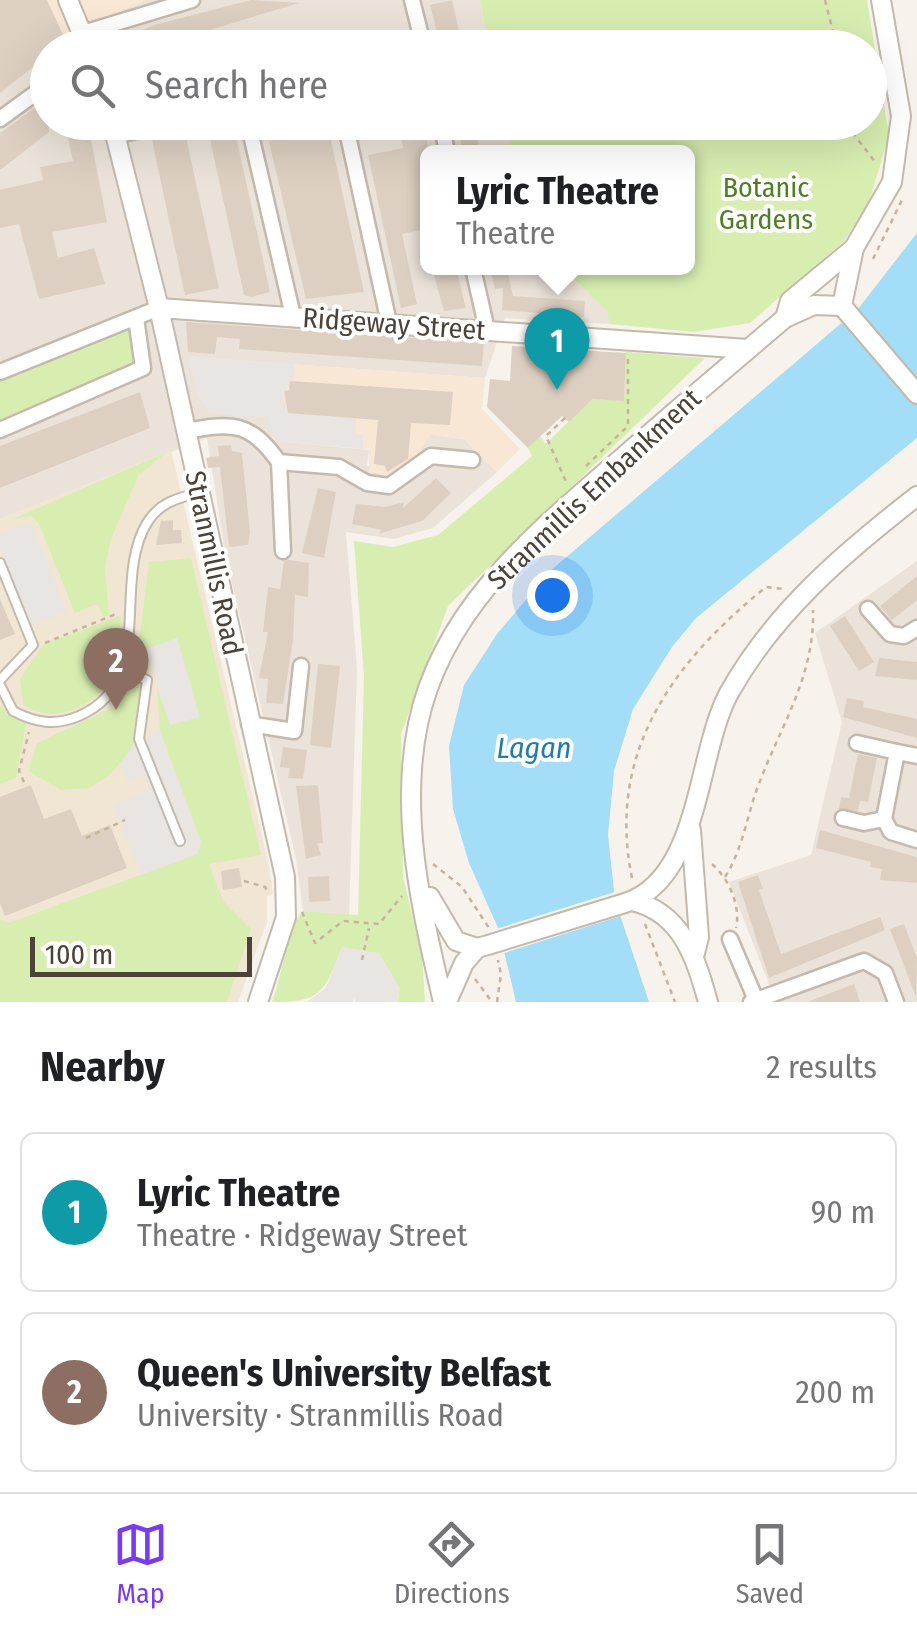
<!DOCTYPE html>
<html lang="en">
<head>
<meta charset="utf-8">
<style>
  :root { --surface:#fff; --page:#f6f6f6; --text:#202124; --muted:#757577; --line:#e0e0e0; --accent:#7c3aed }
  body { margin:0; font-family:"Fira Sans Condensed",sans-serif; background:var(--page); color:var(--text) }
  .scale { position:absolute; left:30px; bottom:25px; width:222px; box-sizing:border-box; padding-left:10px; border:5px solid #4c4237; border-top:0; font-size:28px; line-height:35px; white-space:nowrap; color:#4c4237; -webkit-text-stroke:8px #fff; paint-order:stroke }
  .you { position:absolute; left:552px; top:595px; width:35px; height:35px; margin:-25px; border:8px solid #fff; border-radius:50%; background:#1a73e8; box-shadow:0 0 0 15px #1a73e833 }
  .badge { display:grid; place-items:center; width:65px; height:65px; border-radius:50%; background:var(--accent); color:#fff; font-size:32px; font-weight:700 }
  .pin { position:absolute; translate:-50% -82px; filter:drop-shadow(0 2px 5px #0008) }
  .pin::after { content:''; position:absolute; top:52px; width:35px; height:30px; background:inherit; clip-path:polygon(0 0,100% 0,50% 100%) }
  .popup { position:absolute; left:420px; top:145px; width:275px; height:130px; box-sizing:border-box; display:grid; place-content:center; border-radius:15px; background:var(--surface); filter:drop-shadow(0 2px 8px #0005); font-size:32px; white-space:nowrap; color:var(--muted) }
  .popup b { font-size:38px; color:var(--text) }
  .popup::after { content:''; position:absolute; left:50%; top:100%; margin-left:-20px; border:20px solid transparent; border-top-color:var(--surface) }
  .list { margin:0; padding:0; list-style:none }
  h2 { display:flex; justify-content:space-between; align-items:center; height:130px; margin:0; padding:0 40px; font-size:42px }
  h2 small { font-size:32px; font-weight:400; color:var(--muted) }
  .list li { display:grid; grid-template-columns:65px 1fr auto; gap:30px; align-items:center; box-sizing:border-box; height:160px; margin:0 20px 20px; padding:0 20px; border:2px solid var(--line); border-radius:15px }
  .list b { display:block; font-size:38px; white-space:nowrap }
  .list p { margin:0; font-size:32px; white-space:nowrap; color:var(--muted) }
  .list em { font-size:32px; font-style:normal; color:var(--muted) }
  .icon { flex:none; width:55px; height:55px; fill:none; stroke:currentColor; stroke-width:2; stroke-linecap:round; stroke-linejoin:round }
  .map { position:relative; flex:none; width:917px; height:1002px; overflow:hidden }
  .search { position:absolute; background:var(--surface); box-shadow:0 10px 40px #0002; left:30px; right:30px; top:30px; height:110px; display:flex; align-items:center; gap:25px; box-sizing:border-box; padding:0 35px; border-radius:55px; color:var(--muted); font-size:38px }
  .sheet { height:490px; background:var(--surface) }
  nav { display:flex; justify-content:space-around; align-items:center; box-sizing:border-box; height:140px; border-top:2px solid var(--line); background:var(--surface); font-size:28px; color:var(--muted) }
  nav a { display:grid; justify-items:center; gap:5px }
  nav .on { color:var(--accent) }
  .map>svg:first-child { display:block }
  .residential { fill:#ebe3d9 }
  .commercial { fill:#f9e7d5 }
  .education { fill:#f1e6d4 }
  .green { fill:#d8eeb1 }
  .parking { fill:#e8e5e2 }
  .water { fill:#a3ddf7 }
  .pier { fill:#f7f2eb }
  .building { fill:#ddd0c2 }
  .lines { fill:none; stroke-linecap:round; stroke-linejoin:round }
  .service-casing { stroke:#c3b9ac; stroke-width:12 }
  .minor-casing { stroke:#c3b9ac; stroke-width:19 }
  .tertiary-casing { stroke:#c3b9ac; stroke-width:22 }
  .path { stroke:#c7b39c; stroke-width:2.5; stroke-dasharray:5 5; stroke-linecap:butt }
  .service { stroke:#fff; stroke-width:8 }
  .minor { stroke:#fff; stroke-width:14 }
  .tertiary { stroke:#fff; stroke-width:18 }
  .tertiary-bridge-casing { stroke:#c3b9ac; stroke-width:22; stroke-linecap:butt }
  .tertiary-bridge { stroke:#fff; stroke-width:18 }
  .labels { text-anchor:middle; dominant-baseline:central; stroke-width:8; stroke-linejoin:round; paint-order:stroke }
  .park-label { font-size:28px; fill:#4f7f23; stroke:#fff }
  .street-label { font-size:28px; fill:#4c4237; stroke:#fff }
  .water-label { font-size:30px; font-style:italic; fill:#227da9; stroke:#fff }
</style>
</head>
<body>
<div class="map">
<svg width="917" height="1002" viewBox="0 0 917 1002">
  <rect width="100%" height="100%" fill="#f7f2eb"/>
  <g class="residential">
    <path d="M0 0 47 73 48 122 505 123 511 152H427V268H536L538 272 567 274 608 311 610 324 505 318 485 378 190 357 270 417 279 441 369 450 367 466 410 467 430 434 464 439 497 472 433 528 394 539 346 532 357 669 349 916 303 911 296 859 225 552 207 438 0 519Z"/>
    <path d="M146 0H480L489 47H104L95 21Z"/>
    <path d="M917 561V1002H776L729 882 811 855 842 722 815 633Z"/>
  </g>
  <g class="commercial">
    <path d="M7 0H147L95 21 104 47 48 48 47 73 37 78Z"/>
    <path d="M189 357 485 378 482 409 520 449 497 472 464 439 430 435 410 467 394 476 369 472V449L279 441 269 430 270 417 210 414 198 395Z"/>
  </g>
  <path class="education" d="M171 450 268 861 273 894 267 896V921L238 1002H0V519Z"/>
  <g class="green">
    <path d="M480 0H867L889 136 869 202 844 241 750 323 694 332 610 324 607 311 568 274 537 272 536 268H687V152H511L505 123 870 122V48L489 47Z"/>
    <path d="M128 325 139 357 136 366 0 422V377Z"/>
    <path d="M626 352 705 358 448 606 401 734 403 877 422 955 425 1002H397L399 996 342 947C324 992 323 1002 272 1002 281 980 289 923 303 911L358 915 364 676 354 541 393 547 438 535 532 456 528 448 540 436 546 444 591 399 624 400Z"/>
    <path d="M167 452 138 476 111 539 105 567 109 615 103 617 98 604 75 613 39 524 31 516 13 519Z"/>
    <path d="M191 558 261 855 209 864 223 901 251 929 227 1002H0V919L8 923 197 854 201 842 160 731 157 687 170 724 177 638 147 649 132 748 110 775 89 788 61 790 28 771 37 743 114 707 136 665 149 562Z"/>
    <path d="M121 615C120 633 121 654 115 671 102 704 52 728 23 704L20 679 43 645Z"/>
    <path d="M0 706 26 723 16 778 0 784Z"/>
  </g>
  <g class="parking">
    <path d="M189 357 295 364 294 381 284 391 283 400 356 418 355 434 363 435V449L279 441 269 430 270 417 210 414 198 395Z"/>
    <path d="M30 522 67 611 32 626 0 549V535Z"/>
    <path d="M177 638 200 717 170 725 147 649Z"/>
    <path d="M160 731 201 843 197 854 141 875 113 804 150 790 144 775 128 781 120 763 132 748Z"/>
    <path d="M342 947 379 953 400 988 397 1002H355V998L352 1002H307L326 988Z"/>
  </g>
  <path class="water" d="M917 233V438L696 618 672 647 633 709 614 771 608 835 615 900 649 1002H516L499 930 469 863 453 809 449 746 464 685 497 634 550 571 858 309Z"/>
  <path class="pier" d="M618 891 624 915 501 954 493 930Z"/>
  <g class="building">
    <path d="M0 0H47L69 48H48V74L42 75 37 64 0 93Z"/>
    <path d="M251 0 299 3 186 37 185 32 159 40 161 48H127L124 37 158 24Z"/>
    <path d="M452 0 463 48H441L430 5Z"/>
    <path d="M48 98 49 132 0 170V133Z"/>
    <path d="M233 122 270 292 251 297 244 295 207 126Z"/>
    <path d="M269 122H327L364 292 306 299 269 142 273 140Z"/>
    <path d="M398 122H423L429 152 427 229 402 234 417 304 401 308 368 155 403 148Z"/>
    <path d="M457 122H474L480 152H463Z"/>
    <path d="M88 124 107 222 52 232 58 258 94 248 105 284 39 299 19 224 0 228V190L43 180 40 167 73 161 66 129Z"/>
    <path d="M185 133 219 288 185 295 152 140Z"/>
    <path d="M432 268H456L466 308 444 311Z"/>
    <path d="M490 268H507L513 296 585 301 584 317 502 310 503 288 495 289Z"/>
    <path d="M186 322 484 343 482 366 239 349 240 339 217 337 215 354 188 352Z"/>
    <path d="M512 346 626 353 624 401 592 399 569 422 562 416 528 448 487 407 490 379 510 381Z"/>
    <path d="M290 381 453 392 450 425 411 423 408 459 387 472 385 466 374 464 378 420 288 413 284 391 289 390Z"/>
    <path d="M140 392 150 428 0 488V446Z"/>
    <path d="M231 445 232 451 242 453 250 532 248 545 229 547 220 467 208 468 206 458 219 456 218 446Z"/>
    <path d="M436 478 451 493 422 521 378 534 382 530 352 524 356 504 385 507 404 502 403 508Z"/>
    <path d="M318 488 336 492 324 558 302 553Z"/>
    <path d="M173 520V530H181L182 543 156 545 161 521Z"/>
    <path d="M289 560 309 563 308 597 295 595 293 640 283 704 266 703 268 679 259 678 268 632H263L268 587 280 589 284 561Z"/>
    <path d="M917 576V600L892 620 880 606Z"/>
    <path d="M0 599 15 634 0 640Z"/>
    <path d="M845 616 874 662 859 671 830 626Z"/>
    <path d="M879 658 917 662V680L875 676Z"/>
    <path d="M318 664 340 666 331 748 310 745Z"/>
    <path d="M847 698 864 701 863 707 917 719V738L843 717Z"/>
    <path d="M283 747 307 750 303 779 288 778 290 768 280 767Z"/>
    <path d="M858 754 877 758 868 802 860 801 858 811 839 809 841 797 849 798Z"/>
    <path d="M31 785 44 819 71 809 82 836 110 825 127 868 5 916 0 903V797Z"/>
    <path d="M318 785 323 843H317L321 855 306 859 296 786Z"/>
    <path d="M820 830 917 857V883L880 880 882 869 870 867 871 862 816 848Z"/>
    <path d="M239 868 242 887 223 890 221 871Z"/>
    <path d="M758 875 763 889 759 890 781 954 880 917 885 930 769 978 738 882Z"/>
    <path d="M329 876 330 901 309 902 308 877Z"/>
    <path d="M904 924 917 958 916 997 890 929Z"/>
    <path d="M854 984 860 1002H810V1001Z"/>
  </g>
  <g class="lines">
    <g class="service-casing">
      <g id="service">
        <path d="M0 563 33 645 0 680"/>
        <path d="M123 670 147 680 139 739 180 841"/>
        <path d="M0 685 13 711C36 723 55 726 79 716 158 682 111 582 147 523 159 503 177 498 198 493"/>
      </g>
    </g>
    <g class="minor-casing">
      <g id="minor">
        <path d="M412 0 424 48"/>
        <path d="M83 33 192 0"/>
        <path d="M0 119 48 84"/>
        <path d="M248 122 293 316"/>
        <path d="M345 122 389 323"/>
        <path d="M441 122 447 152"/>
        <path d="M116 136 170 122"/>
        <path d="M473 268 487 330"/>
        <path d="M0 372 159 308"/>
        <path d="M0 430 143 368 136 318"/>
        <path d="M186 431C233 422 250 422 279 462L339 467 367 483 389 486 431 456 472 460"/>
        <path d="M279 462 283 551"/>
        <path d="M868 609 890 634 904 636 917 628"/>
        <path d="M249 724 294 731 301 666"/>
        <path d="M857 743 897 752 884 819 891 832 917 840"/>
        <path d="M897 752 917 756"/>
        <path d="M843 818 864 823 884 819"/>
        <path d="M730 939 756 1000"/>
        <path d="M751 1002 864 961 885 973 896 1002"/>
      </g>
    </g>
    <g class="tertiary-casing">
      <g id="tertiary">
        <path d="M68 0 88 48"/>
        <path d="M112 122 159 308 285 877 286 917 258 1002"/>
        <path d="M842 306 917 394"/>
        <path d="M842 306 854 248"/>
        <path d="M159 308 748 349"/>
        <path d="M785 318 790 301 854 248 892 182 901 116 881 0"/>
        <path d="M691 830 699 937 695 953"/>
        <path d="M430 897 456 941 477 948 488 945"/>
        <path d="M632 901C682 912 696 959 708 1002"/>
        <path d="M625 903C701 879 696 754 729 693 774 612 845 552 917 496"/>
        <path d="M443 1002C422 912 399 816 418 724 442 607 538 531 623 457 676 410 731 364 785 318L814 305 842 306"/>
        <path d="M447 1002 464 963 477 948"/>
      </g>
    </g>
    <g class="path">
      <path d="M825 0 837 48"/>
      <path d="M852 122 855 136 876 163"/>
      <path d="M873 259 903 198"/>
      <path d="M565 418 546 436 567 484"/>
      <path d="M586 466 628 426V356"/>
      <path d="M45 643 116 614"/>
      <path d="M24 782 19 771 29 732"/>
      <path d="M86 838 125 820"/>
      <path d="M433 864 462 887 489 928"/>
      <path d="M712 864C729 879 741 906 736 928"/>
      <path d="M725 877C744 847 747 813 760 781 782 724 815 674 813 610"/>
      <path d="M632 878C606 753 673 662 766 587L784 589"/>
      <path d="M244 881 265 887 269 894"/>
      <path d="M302 912 315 943 343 921 379 924 402 896"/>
      <path d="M645 924 675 1002"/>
      <path d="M362 960 369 928"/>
      <path d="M475 979 492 1002"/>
      <path d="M497 1002 501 974 498 960"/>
    </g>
    <use href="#service" class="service"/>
    <use href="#minor" class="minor"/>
    <use href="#tertiary" class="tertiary"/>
    <g class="tertiary-bridge-casing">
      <path id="tertiary-bridge" d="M488 945 625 903"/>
    </g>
    <use href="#tertiary-bridge" class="tertiary-bridge"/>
  </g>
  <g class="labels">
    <g class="park-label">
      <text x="766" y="187">Botanic<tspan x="766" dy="32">Gardens</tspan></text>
    </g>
    <g class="street-label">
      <text transform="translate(394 324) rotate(4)">Ridgeway Street</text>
      <text transform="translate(594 489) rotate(-43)">Stranmillis Embankment</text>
      <text transform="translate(214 563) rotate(78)">Stranmillis Road</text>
    </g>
    <g class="water-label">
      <text x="534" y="748">Lagan</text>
    </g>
  </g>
</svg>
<div class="scale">100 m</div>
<div class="you"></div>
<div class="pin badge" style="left:557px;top:390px;background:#0f9aa8">1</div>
<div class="popup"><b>Lyric Theatre</b>Theatre</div>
<div class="pin badge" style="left:116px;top:710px;background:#8d6e63">2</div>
<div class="search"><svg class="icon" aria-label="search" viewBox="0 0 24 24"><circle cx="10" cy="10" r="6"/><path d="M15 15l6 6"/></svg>Search here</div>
</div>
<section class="sheet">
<h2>Nearby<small>2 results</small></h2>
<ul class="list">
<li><span class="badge" style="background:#0f9aa8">1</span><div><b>Lyric Theatre</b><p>Theatre · Ridgeway Street</p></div><em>90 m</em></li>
<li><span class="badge" style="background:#8d6e63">2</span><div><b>Queen's University Belfast</b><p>University · Stranmillis Road</p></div><em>200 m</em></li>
</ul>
</section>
<nav>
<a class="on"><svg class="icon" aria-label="map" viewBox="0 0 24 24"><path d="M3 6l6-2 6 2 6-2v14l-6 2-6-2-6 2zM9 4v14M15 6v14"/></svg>Map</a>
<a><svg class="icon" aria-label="directions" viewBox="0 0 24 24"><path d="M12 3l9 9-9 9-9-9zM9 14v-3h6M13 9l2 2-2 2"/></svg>Directions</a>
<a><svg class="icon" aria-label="saved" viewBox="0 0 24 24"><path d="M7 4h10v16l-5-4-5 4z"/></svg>Saved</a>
</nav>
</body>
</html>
